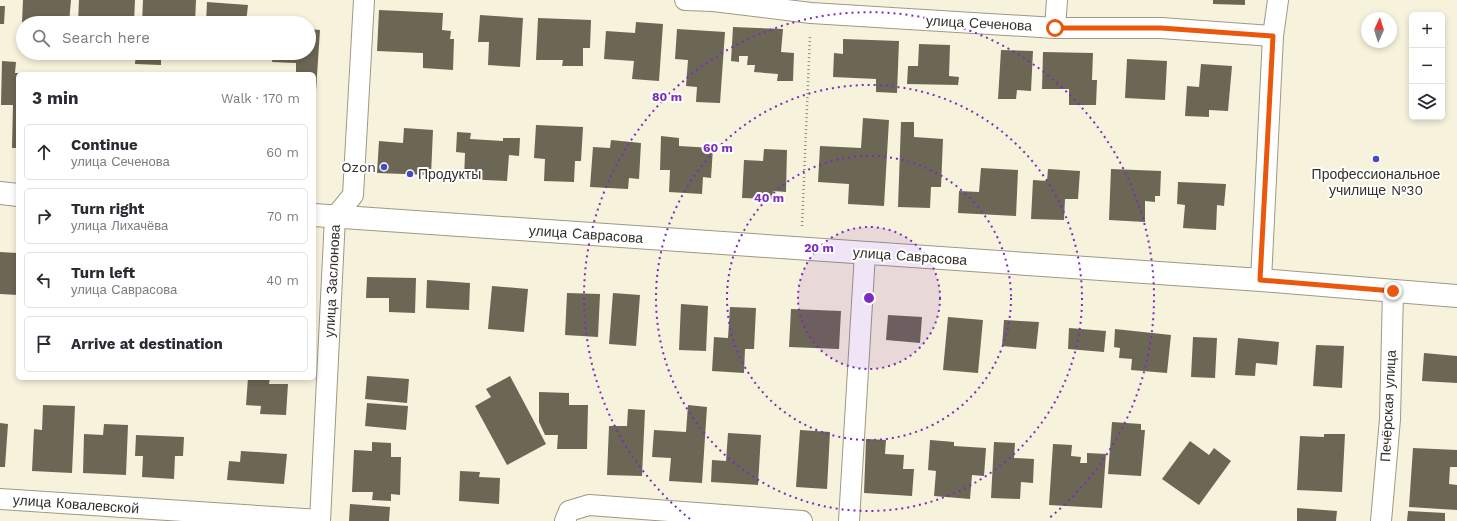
<!DOCTYPE html>
<html lang="en">
<head>
<meta charset="utf-8">
<style>
  :root { --surface:#fff; --page:#f2f2f3; --text:#2b2b33; --muted:#7c7c81; --line:#e1e1e2 }
  body { margin:0; font-family:"Work Sans",sans-serif; background:var(--page); color:var(--text) }
  .controls { position:absolute; right:12px; top:12px; display:grid; overflow:hidden; border-radius:6px; box-shadow:0 2px 6px #0003 }
  .controls button { width:36px; height:36px; display:grid; place-items:center; padding:0; border:0; border-bottom:1px solid var(--line); background:var(--surface); color:var(--text); font:20px sans-serif }
  .compass { position:absolute; left:1361px; top:12px; width:36px; height:36px; border-radius:50%; background:var(--surface); box-shadow:0 2px 6px #0003; rotate:4deg }
  .stop { position:absolute; width:12px; height:12px; margin:-9px; border:3px solid #ea580c; border-radius:50%; background:#fff }
  .stop.end { background:#ea580c; border-color:#fff; box-shadow:0 1px 4px #0008 }
  .list { margin:0; padding:0; list-style:none }
  h2 { display:flex; justify-content:space-between; align-items:center; height:52px; margin:0; padding:0 16px; font-size:17px }
  h2 small { font-size:13px; font-weight:400; color:var(--muted) }
  .list li { display:grid; grid-template-columns:26px 1fr auto; gap:12px; align-items:center; box-sizing:border-box; height:56px; margin:0 8px 8px; padding:0 8px; border:1px solid var(--line); border-radius:6px }
  .list b { display:block; font-size:15px; white-space:nowrap }
  .list p { margin:0; font-size:13px; white-space:nowrap; color:var(--muted) }
  .list em { font-size:13px; font-style:normal; color:var(--muted) }
  .icon { flex:none; width:22px; height:22px; fill:none; stroke:currentColor; stroke-width:2; stroke-linecap:round; stroke-linejoin:round }
  .map { position:relative; flex:none; width:1457px; height:521px; overflow:hidden }
  .search { position:absolute; background:var(--surface); box-shadow:0 2px 6px #0003; left:16px; top:16px; width:300px; height:44px; display:flex; align-items:center; gap:10px; box-sizing:border-box; padding:0 14px; border-radius:22px; color:var(--muted); font-size:15px }
  .panel { position:absolute; background:var(--surface); box-shadow:0 2px 6px #0003; left:16px; top:72px; width:300px; height:308px; border-radius:6px }
  .map>svg:first-child { display:block }
  .building { fill:#6c6754 }
  .lines { fill:none; stroke-linecap:round; stroke-linejoin:round }
  .minor-casing { stroke:#9e9984; stroke-width:22 }
  .tertiary-casing { stroke:#9e9984; stroke-width:24 }
  .path { stroke:#8f8b7d; stroke-width:2.5; stroke-dasharray:1 3; stroke-linecap:butt }
  .minor { stroke:#fff; stroke-width:20 }
  .tertiary { stroke:#fff; stroke-width:22 }
  .route { stroke:#ea580c; stroke-width:5 }
  .ring { fill:none; stroke:#7b2cbf; stroke-width:2; stroke-dasharray:2 4 }
  .poi-dot { fill:#454cc1; stroke:#fff; stroke-width:1.5 }
  .labels { text-anchor:middle; dominant-baseline:central; stroke-width:4; stroke-linejoin:round; paint-order:stroke }
  .street-label { font-size:14px; fill:#323028; stroke:#fff }
  .poi-label { font-size:14px; fill:#323028; stroke:#fff; text-anchor:end }
  .centre { fill:#7b2cbf; stroke:#fff; stroke-width:2 }
  .ring-label { font-size:12px; text-anchor:middle; font-weight:bold; fill:#7b2cbf; stroke:#fff; stroke-width:4; stroke-linejoin:round; paint-order:stroke }
</style>
</head>
<body>
<div class="map">
<svg width="1457" height="521" viewBox="0 0 1457 521">
  <rect width="100%" height="100%" fill="#f7f2dc"/>
  <g class="building">
    <path d="M23 0H71L69 23H22Z"/>
    <path d="M79 0H135L134 23H111V22L103 21V23H78Z"/>
    <path d="M143 0H196L195 23H142Z"/>
    <path d="M1213 0H1245V5L1213 4Z"/>
    <path d="M207 2 248 5 246 23H206Z"/>
    <path d="M0 6H5L4 24H0Z"/>
    <path d="M379 10 443 13 442 30 451 31 450 39H454L453 70 423 68V53L377 51Z"/>
    <path d="M480 15 523 18 520 67 488 65 489 42H478Z"/>
    <path d="M538 18 591 20 590 48H583V66H562L563 60H536Z"/>
    <path d="M636 22 663 24 659 81 632 79 634 61 604 59 606 31 635 33Z"/>
    <path d="M733 27 783 29 781 52 794 53 793 81H777L778 74 754 72 755 65H747L748 56H739V62L731 61Z"/>
    <path d="M309 29 320 30 316 91H314V74H296V63L272 62 273 53H309Z"/>
    <path d="M677 29 725 32 720 103 696 102 697 87 686 86 688 60 675 59Z"/>
    <path d="M843 39 899 41 897 93 876 92V79L833 77 834 53 843 54Z"/>
    <path d="M919 44 950 45 949 76 959 77 958 85 907 84 908 66H918Z"/>
    <path d="M1001 50 1033 51 1031 91 1017 90 1016 99H998Z"/>
    <path d="M1043 52 1093 53 1092 80H1097L1096 105H1069V89H1042Z"/>
    <path d="M76 53H106V60L76 58Z"/>
    <path d="M136 53H161V65L135 64Z"/>
    <path d="M1127 59 1167 61 1165 100 1125 98Z"/>
    <path d="M2 61 16 62 15 73H18V148H12L13 105H1Z"/>
    <path d="M1201 64 1232 66 1228 111 1209 110V117L1185 116 1187 86 1199 87Z"/>
    <path d="M863 118 889 120 884 206 848 204 849 184 818 182 820 146 861 148Z"/>
    <path d="M901 122H914V137L943 139 941 187H931L930 208 898 207Z"/>
    <path d="M536 125 583 127 581 161H575L574 182 544 181 545 159 534 158Z"/>
    <path d="M404 128 433 130 431 175 377 173 379 141 403 143Z"/>
    <path d="M457 132 471 133 470 139 503 141V138H520L519 156 509 155 507 181 464 179 465 153 456 152Z"/>
    <path d="M661 136 679 138V146L713 148 711 178 703 177 702 194 669 192 670 170H660Z"/>
    <path d="M611 140 641 143 639 179 629 178 628 189 590 187 593 147 610 148Z"/>
    <path d="M764 149 787 150 786 192 773 191 772 199 742 198 744 160 763 161Z"/>
    <path d="M981 168 1018 170 1016 216 958 213 959 191 979 192Z"/>
    <path d="M1048 169 1080 171 1078 199H1065L1064 220 1031 219 1033 180 1047 181Z"/>
    <path d="M1111 169 1161 171 1160 196H1155V202L1145 201V222L1109 220Z"/>
    <path d="M1178 182 1226 184 1224 206 1217 205 1216 230 1183 228 1185 205 1177 204Z"/>
    <path d="M0 252 17 253 18 295 0 294Z"/>
    <path d="M367 277 416 278 415 313 389 312V298H366Z"/>
    <path d="M427 280 470 283 469 310 426 308Z"/>
    <path d="M492 286 528 289 524 332 488 329Z"/>
    <path d="M567 293 600 294 598 337 565 335Z"/>
    <path d="M613 293 640 295 636 346 609 344Z"/>
    <path d="M681 304 708 306 706 351 679 350Z"/>
    <path d="M730 307 756 308 754 349H745L744 373 712 371 714 337 728 338Z"/>
    <path d="M791 309 841 311 839 349 789 347Z"/>
    <path d="M888 315 922 317 920 343 886 340Z"/>
    <path d="M948 317 983 320 978 373 943 370Z"/>
    <path d="M1004 320 1039 322 1036 349 1002 346Z"/>
    <path d="M1069 328 1106 331 1104 352 1068 349Z"/>
    <path d="M1115 329 1171 335 1167 373 1131 370 1132 359 1119 358 1120 348 1114 347Z"/>
    <path d="M1193 337 1217 338 1215 378 1191 377Z"/>
    <path d="M1238 338 1279 342 1277 365 1256 363 1255 376 1235 375Z"/>
    <path d="M1316 345 1344 346 1342 388 1313 386Z"/>
    <path d="M1424 353 1457 356V383L1422 381Z"/>
    <path d="M367 376 409 379 407 403 365 399Z"/>
    <path d="M510 376 546 444 507 465 475 406 491 397 486 389Z"/>
    <path d="M248 378H270L269 384H288L286 415 260 414 261 406 246 405Z"/>
    <path d="M539 392 569 393V405H588L587 449H557L558 435H545L539 422Z"/>
    <path d="M367 403 408 406 406 430 365 426Z"/>
    <path d="M43 405 75 406 72 473 32 471 34 429 42 430Z"/>
    <path d="M688 405 707 407 702 483 669 481 671 458 652 457 654 430 686 432Z"/>
    <path d="M628 409 645 410 642 476 607 475 609 426H627Z"/>
    <path d="M1112 422 1141 424V430H1145L1141 476 1108 474Z"/>
    <path d="M0 423 8 424 5 467H0Z"/>
    <path d="M104 424 128 425 126 475 83 473 84 434 103 435Z"/>
    <path d="M800 430 830 432 827 489 796 487Z"/>
    <path d="M728 433 761 435 758 485 711 482 712 460 726 461Z"/>
    <path d="M1324 434H1345L1342 492 1297 490 1300 436 1324 437Z"/>
    <path d="M136 435 184 437 183 456H175L174 479 142 477 143 456H135Z"/>
    <path d="M866 439 886 440 885 454 904 455 903 469H914L912 496 864 493Z"/>
    <path d="M930 440 954 442V446L986 448 984 476 972 475 970 499 934 496 936 471 928 470Z"/>
    <path d="M1190 441 1209 455 1214 448 1231 461 1199 505 1162 479Z"/>
    <path d="M372 442 391 443V457H401L400 495 391 494V501L372 500 373 492H352L354 450 372 451Z"/>
    <path d="M994 442 1015 443 1014 458 1034 459 1033 483 1021 482 1020 499 991 498Z"/>
    <path d="M1053 444 1072 445 1071 456 1081 457 1080 463H1087V453L1106 454 1102 508 1049 505Z"/>
    <path d="M1413 448 1457 450V467H1450L1449 484 1457 485V510L1409 507Z"/>
    <path d="M241 451 287 454 284 484 227 480 229 461 240 462Z"/>
    <path d="M460 471 480 472 479 477 500 478 499 504 459 501Z"/>
    <path d="M350 504 390 507 389 521H349Z"/>
    <path d="M1297 508 1337 511 1336 521H1297Z"/>
    <path d="M1408 511 1445 513V521H1407Z"/>
  </g>
  <g class="lines">
    <g class="minor-casing">
      <g id="minor">
        <path d="M685 0 713 1 811 13 1055 28H1161L1273 36"/>
        <path d="M1055 28 1057 0"/>
        <path d="M1261 280 1273 36 1278 0"/>
        <path d="M0 499 320 520"/>
        <path d="M320 521 335 217 353 195 364 0"/>
        <path d="M565 521 569 511 589 505 802 521"/>
        <path d="M849 521 865 253"/>
        <path d="M1381 521 1390 419 1393 291"/>
      </g>
    </g>
    <g class="tertiary-casing">
      <g id="tertiary">
        <path d="M0 193 18 195"/>
        <path d="M314 215 1261 280 1457 296"/>
      </g>
    </g>
    <path class="path" d="M802 226 810 35"/>
    <use href="#minor" class="minor"/>
    <use href="#tertiary" class="tertiary"/>
  </g>
  <g class="lines">
    <path class="route" d="M1055 28H1161L1273 36 1260 280 1393 291"/>
  </g>
  <circle cx="869" cy="298" r="71" fill="#7b2cbf" fill-opacity=".12"/>
  <g class="ring">
    <circle cx="869" cy="298" r="71"/>
    <circle cx="869" cy="298" r="142"/>
    <circle cx="869" cy="298" r="213"/>
    <path d="M690 519A285 285 0 1 1 1048 519"/>
  </g>
  <g class="poi-dot">
    <circle cx="1376" cy="159" r="4"/>
    <circle cx="384" cy="167" r="4"/>
    <circle cx="410" cy="174" r="4"/>
  </g>
  <g class="labels">
    <g class="street-label">
      <text transform="translate(979 23) rotate(3)">улица Сеченова</text>
      <text transform="translate(586 234) rotate(4)">улица Саврасова</text>
      <text transform="translate(910 256) rotate(4)">улица Саврасова</text>
      <text transform="translate(332 281) rotate(-87)">улица Заслонова</text>
      <text transform="translate(1388 406) rotate(-87)">Печёрская улица</text>
      <text transform="translate(76 504) rotate(4)">улица Ковалевской</text>
    </g>
    <g class="poi-label">
      <text x="376" y="167">Ozon</text>
      <text x="418" y="174" text-anchor="start">Продукты</text>
      <text x="1376" y="174" text-anchor="middle">Профессиональное<tspan x="1376" dy="16">училище №30</tspan></text>
    </g>
  </g>
  <circle cx="869" cy="298" r="6" class="centre"/>
  <g class="ring-label">
    <text x="667" y="101">80 m</text>
    <text x="718" y="152">60 m</text>
    <text x="769" y="202">40 m</text>
    <text x="819" y="252">20 m</text>
  </g>
</svg>
<div class="controls">
<button>+</button>
<button>−</button>
<button><svg class="icon" aria-label="layers" viewBox="0 0 24 24"><path d="M12 4l9 5-9 5-9-5zM3 14l9 5 9-5"/></svg></button>
</div>
<svg class="compass" viewBox="-18 -18 36 36"><path d="M0-13l5 13h-10z" fill="#e53935"/><path d="M0 13l5-13h-10z" fill="#7c7c81"/></svg>
<div class="stop" style="left:1055px;top:28px"></div>
<div class="stop end" style="left:1393px;top:291px"></div>
<div class="search"><svg class="icon" aria-label="search" viewBox="0 0 24 24"><circle cx="10" cy="10" r="6"/><path d="M15 15l6 6"/></svg>Search here</div>
<section class="panel">
<h2>3 min<small>Walk · 170 m</small></h2>
<ul class="list">
<li><svg class="icon" aria-label="ahead" viewBox="0 0 24 24"><path d="M12 20V5M6 11l6-6 6 6"/></svg><div><b>Continue</b><p>улица Сеченова</p></div><em>60 m</em></li>
<li><svg class="icon" aria-label="right" viewBox="0 0 24 24"><path d="M7 20v-9h11M14 6l5 5-5 5"/></svg><div><b>Turn right</b><p>улица Лихачёва</p></div><em>70 m</em></li>
<li><svg class="icon" aria-label="left" viewBox="0 0 24 24"><path d="M17 20v-9H6M10 6l-5 5 5 5"/></svg><div><b>Turn left</b><p>улица Саврасова</p></div><em>40 m</em></li>
<li><svg class="icon" aria-label="arrive" viewBox="0 0 24 24"><path d="M6 21V4h12l-3 4 3 4H6"/></svg><div><b>Arrive at destination</b></div></li>
</ul>
</section>
</div>
</body>
</html>
